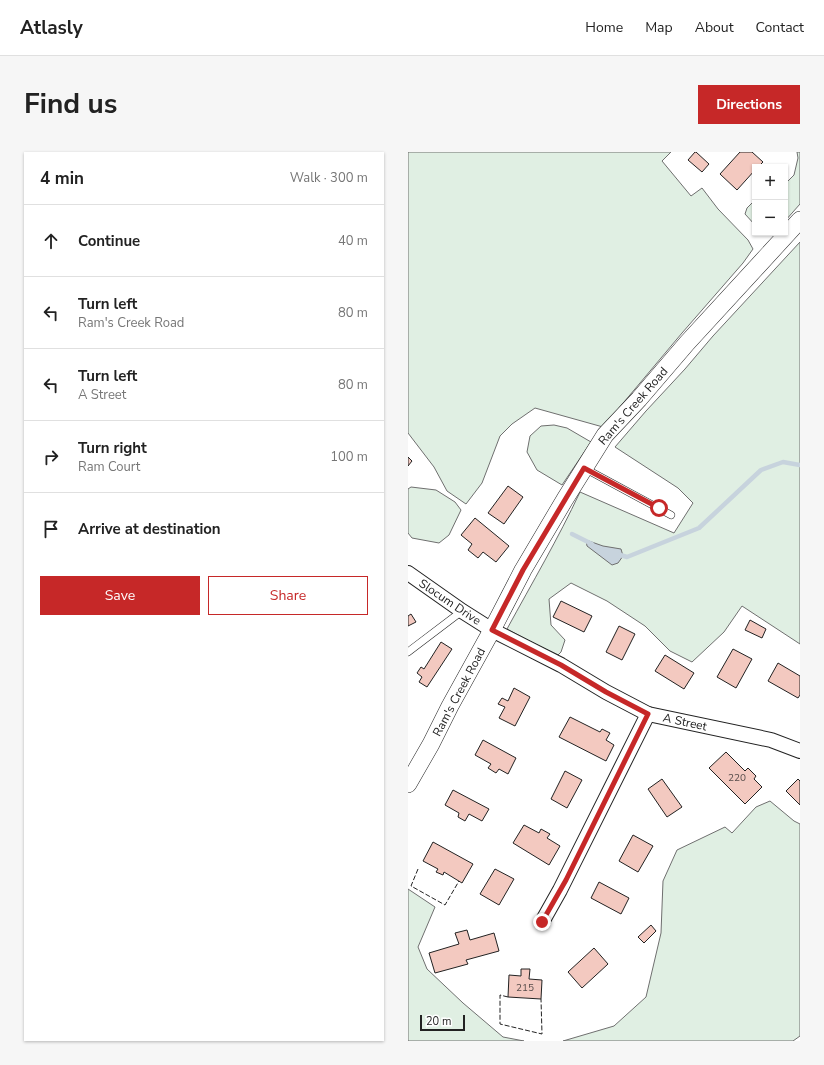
<!DOCTYPE html>
<html lang="en">
<head>
<meta charset="utf-8">
<style>
  :root { --surface:#fff; --page:#f6f6f6; --text:#222; --muted:#767676; --line:#e0e0e0; --accent:#c62828 }
  body { margin:0; font-family:"Nunito Sans",sans-serif; background:var(--page); color:var(--text) }
  .controls { position:absolute; right:12px; top:12px; display:grid; overflow:hidden; border-radius:0px; box-shadow:0 1px 3px #0004 }
  .controls button { width:36px; height:36px; display:grid; place-items:center; padding:0; border:0; border-bottom:1px solid var(--line); background:var(--surface); color:var(--text); font:20px sans-serif }
  .scale { position:absolute; left:12px; bottom:10px; width:45px; box-sizing:border-box; padding-left:4px; border:2px solid #222; border-top:0; font-size:11px; line-height:14px; white-space:nowrap; color:#222; -webkit-text-stroke:3px #fff; paint-order:stroke }
  .stop { position:absolute; width:12px; height:12px; margin:-9px; border:3px solid #c62828; border-radius:50%; background:#fff }
  .stop.end { background:#c62828; border-color:#fff; box-shadow:0 1px 4px #0008 }
  .list { margin:0; padding:0; list-style:none }
  h2 { display:flex; justify-content:space-between; align-items:center; height:52px; margin:0; padding:0 16px; font-size:17px }
  h2 small { font-size:13px; font-weight:400; color:var(--muted) }
  .list li { display:grid; grid-template-columns:26px 1fr auto; gap:12px; align-items:center; box-sizing:border-box; height:72px; padding:0 16px; border-top:1px solid var(--line) }
  .list b { display:block; font-size:15px; white-space:nowrap }
  .list p { margin:0; font-size:13px; white-space:nowrap; color:var(--muted) }
  .list em { font-size:13px; font-style:normal; color:var(--muted) }
  .actions { display:flex; gap:8px; padding:12px 16px }
  .actions a { flex:1; padding:9px 0; border:1px solid var(--accent); border-radius:0px; text-align:center; font-size:14px; color:var(--accent) }
  .actions .main { background:var(--accent); color:#fff }
  .icon { flex:none; width:22px; height:22px; fill:none; stroke:currentColor; stroke-width:2; stroke-linecap:round; stroke-linejoin:round }
  .map { position:relative; flex:none; width:392px; height:889px; overflow:hidden; border-radius:0px }
  header { display:flex; align-items:center; gap:24px; box-sizing:border-box; height:56px; padding:0 20px; background:var(--surface); border-bottom:1px solid var(--line) }
  header strong { font-size:19px }
  nav { display:flex; gap:22px; margin-inline-start:auto; font-size:14px }
  .intro { display:flex; align-items:center; justify-content:space-between; box-sizing:border-box; height:96px; padding:0 24px }
  h1 { margin:0; font-size:28px }
  .button { padding:10px 18px; border-radius:0px; background:var(--accent); color:#fff; font-size:14px; font-weight:700 }
  main { display:flex; gap:24px; padding:0 24px }
  aside { flex:1; background:var(--surface); border-radius:0px; box-shadow:0 1px 3px #0004 }
  .map>svg:first-child { display:block }
  .green { fill:#e0efe3; stroke:#6f6f6f }
  .water { fill:#c7d3dd; stroke:#6f6f6f }
  .lines { fill:none; stroke-linecap:round; stroke-linejoin:round }
  .stream { stroke:#c7d3dd; stroke-width:4.5 }
  .building { fill:#f3c9c0; stroke:#222 }
  .service-casing { stroke:#222; stroke-width:8 }
  .minor-casing { stroke:#222; stroke-width:16 }
  .tertiary-casing { stroke:#222; stroke-width:18 }
  .service { stroke:#fff; stroke-width:7 }
  .minor { stroke:#fff; stroke-width:14 }
  .tertiary { stroke:#fff; stroke-width:17 }
  .fence { stroke:#222; stroke-width:1; stroke-dasharray:5 2; stroke-linecap:butt }
  .route { stroke:#c62828; stroke-width:5 }
  .labels { text-anchor:middle; dominant-baseline:central; stroke-width:3; stroke-linejoin:round; paint-order:stroke }
  .number-label { font-size:10px; fill:#564c4a }
  .street-label { font-size:12px; fill:#222; stroke:#fff }
</style>
</head>
<body>
<header>
<strong>Atlasly</strong>
<nav><a>Home</a><a>Map</a><a>About</a><a>Contact</a></nav>
</header>
<div class="intro"><h1>Find us</h1><a class="button">Directions</a></div>
<main>
<aside>
<h2>4 min<small>Walk · 300 m</small></h2>
<ul class="list">
<li><svg class="icon" aria-label="ahead" viewBox="0 0 24 24"><path d="M12 20V5M6 11l6-6 6 6"/></svg><div><b>Continue</b></div><em>40 m</em></li>
<li><svg class="icon" aria-label="left" viewBox="0 0 24 24"><path d="M17 20v-9H6M10 6l-5 5 5 5"/></svg><div><b>Turn left</b><p>Ram's Creek Road</p></div><em>80 m</em></li>
<li><svg class="icon" aria-label="left" viewBox="0 0 24 24"><path d="M17 20v-9H6M10 6l-5 5 5 5"/></svg><div><b>Turn left</b><p>A Street</p></div><em>80 m</em></li>
<li><svg class="icon" aria-label="right" viewBox="0 0 24 24"><path d="M7 20v-9h11M14 6l5 5-5 5"/></svg><div><b>Turn right</b><p>Ram Court</p></div><em>100 m</em></li>
<li><svg class="icon" aria-label="arrive" viewBox="0 0 24 24"><path d="M6 21V4h12l-3 4 3 4H6"/></svg><div><b>Arrive at destination</b></div></li>
</ul>
<div class="actions"><a class="main">Save</a><a>Share</a></div>
</aside>
<div class="map">
<svg width="392" height="889" viewBox="0 0 392 889">
  <rect width="100%" height="100%" fill="#fff"/>
  <g class="green">
    <path d="M0 0H263L254 9 283 44 294 36 310 57 340 88 345 97 335 111 274 181 195 275 127 256 104 272 92 284 74 331 58 352 39 339 26 315 0 281Z"/>
    <path d="M389 0H392V52L377 69V32L386 23 390 6Z"/>
    <path d="M347 48V73L337 62 339 56Z"/>
    <path d="M392 90V492L334 454 316 480 284 510 262 499 237 474 199 449 163 431 141 447 143 473 157 488 153 500 150 503 127 492 99 477C124 431 150 387 172 340L266 381 285 351 270 336 207 295 238 259 277 217 305 184Z"/>
    <path d="M146 273 159 276 183 290 154 333 129 318 119 300 122 284 133 274Z"/>
    <path d="M3 335 28 338 47 350 53 358 41 383 31 391 4 386 0 381V337Z"/>
    <path d="M362 649 386 669 392 672V884L385 889H155L206 874 238 845 253 781 255 729 269 698 317 675 324 681 348 655Z"/>
    <path d="M0 737 27 755 10 795 19 817 55 851 95 885 116 889H0Z"/>
  </g>
  <path class="water" d="M178 388 195 394 213 397 215 404 210 411 204 413 179 394Z"/>
  <g class="lines">
    <g class="stream">
      <path d="M164 382 184 392"/>
      <path d="M209 402 219 405 291 376 353 318 375 310 392 313"/>
    </g>
  </g>
  <g class="building">
    <path d="M287 0H288L301 12 294 20 280 8Z"/>
    <path d="M332 0H344L355 10 350 15H347V18L329 38 312 22Z"/>
    <path d="M0 305 4 309 0 314Z"/>
    <path d="M100 334 115 345 96 372 80 361Z"/>
    <path d="M67 366 101 394 88 410 75 400 70 406 60 398 64 392 53 383Z"/>
    <path d="M153 449 184 464 176 480 145 465Z"/>
    <path d="M3 462 8 470 0 474V464Z"/>
    <path d="M342 468 358 477 354 486 337 478Z"/>
    <path d="M211 474 227 482 214 508 198 500Z"/>
    <path d="M33 490 44 497 19 535 11 530 14 525 9 521 13 515 16 517Z"/>
    <path d="M325 497 344 507 328 536 309 525Z"/>
    <path d="M257 503 286 521 276 537 247 519Z"/>
    <path d="M370 511 392 524V543L390 546 360 529Z"/>
    <path d="M106 536 122 545 107 574 91 566 97 555 90 552 94 546 100 549Z"/>
    <path d="M162 565 192 580 194 577 202 581 198 588 206 593 198 609 151 585Z"/>
    <path d="M75 588 108 606 100 622 91 617 88 621 80 616 83 612 67 603Z"/>
    <path d="M318 600 337 619 340 616 348 624 346 627 354 635 337 652 301 616Z"/>
    <path d="M157 619 174 628 159 656 143 647Z"/>
    <path d="M254 627 274 655 259 665 240 637Z"/>
    <path d="M390 627 392 629V653L378 639Z"/>
    <path d="M45 638 81 657 74 669 61 662 57 669 50 665 51 661 37 653Z"/>
    <path d="M116 673 131 681 133 677 142 682 139 686 152 694 141 713 105 691Z"/>
    <path d="M225 683 245 694 230 720 211 709Z"/>
    <path d="M25 690 65 712 54 731 36 720 35 723 28 720 30 717 15 709Z"/>
    <path d="M87 717 106 727 91 753 72 742Z"/>
    <path d="M191 730 221 746 213 762 183 746Z"/>
    <path d="M243 773 248 779 236 791 230 785Z"/>
    <path d="M59 778 62 788 86 781 91 799 58 808 60 812 27 821 21 801 51 792 47 781Z"/>
    <path d="M186 796 200 812 174 836 160 820Z"/>
    <path d="M113 817H122L121 827 134 828 133 847 100 845 101 823 113 824Z"/>
  </g>
  <g class="lines">
    <g class="service-casing">
      <g id="service">
        <path d="M176 316 263 363"/>
        <path d="M0 500 54 459"/>
      </g>
    </g>
    <g class="minor-casing">
      <g id="minor">
        <path d="M0 421 54 459 84 478 153 513 198 540 240 562 363 588 392 599"/>
        <path d="M134 770 152 738 240 562"/>
      </g>
    </g>
    <g class="tertiary-casing">
      <path id="tertiary" d="M0 632 23 592 42 554 84 478 115 418 157 347 197 283 231 247 279 191 392 68"/>
    </g>
    <use href="#service" class="service"/>
    <use href="#minor" class="minor"/>
    <use href="#tertiary" class="tertiary"/>
    <g class="fence">
      <path d="M10 717 3 734 37 753 51 729"/>
      <path d="M100 845 92 843V872L134 882 133 847"/>
    </g>
  </g>
  <g class="lines">
    <path class="route" d="M134 770 158 728 240 562 198 540 153 513 84 478 115 418 176 316 251 356"/>
  </g>
  <g class="labels">
    <g class="number-label">
      <text x="329" y="626">220</text>
      <text x="117" y="836">215</text>
    </g>
    <g class="street-label">
      <text transform="translate(225 254) rotate(-49)">Ram's Creek Road</text>
      <text transform="translate(42 450) rotate(34)">Slocum Drive</text>
      <text transform="translate(51 540) rotate(-62)">Ram's Creek Road</text>
      <text transform="translate(277 570) rotate(12)">A Street</text>
    </g>
  </g>
</svg>
<div class="controls">
<button>+</button>
<button>−</button>
</div>
<div class="scale">20 m</div>
<div class="stop" style="left:251px;top:356px"></div>
<div class="stop end" style="left:134px;top:770px"></div>
</div>
</main>
</body>
</html>
